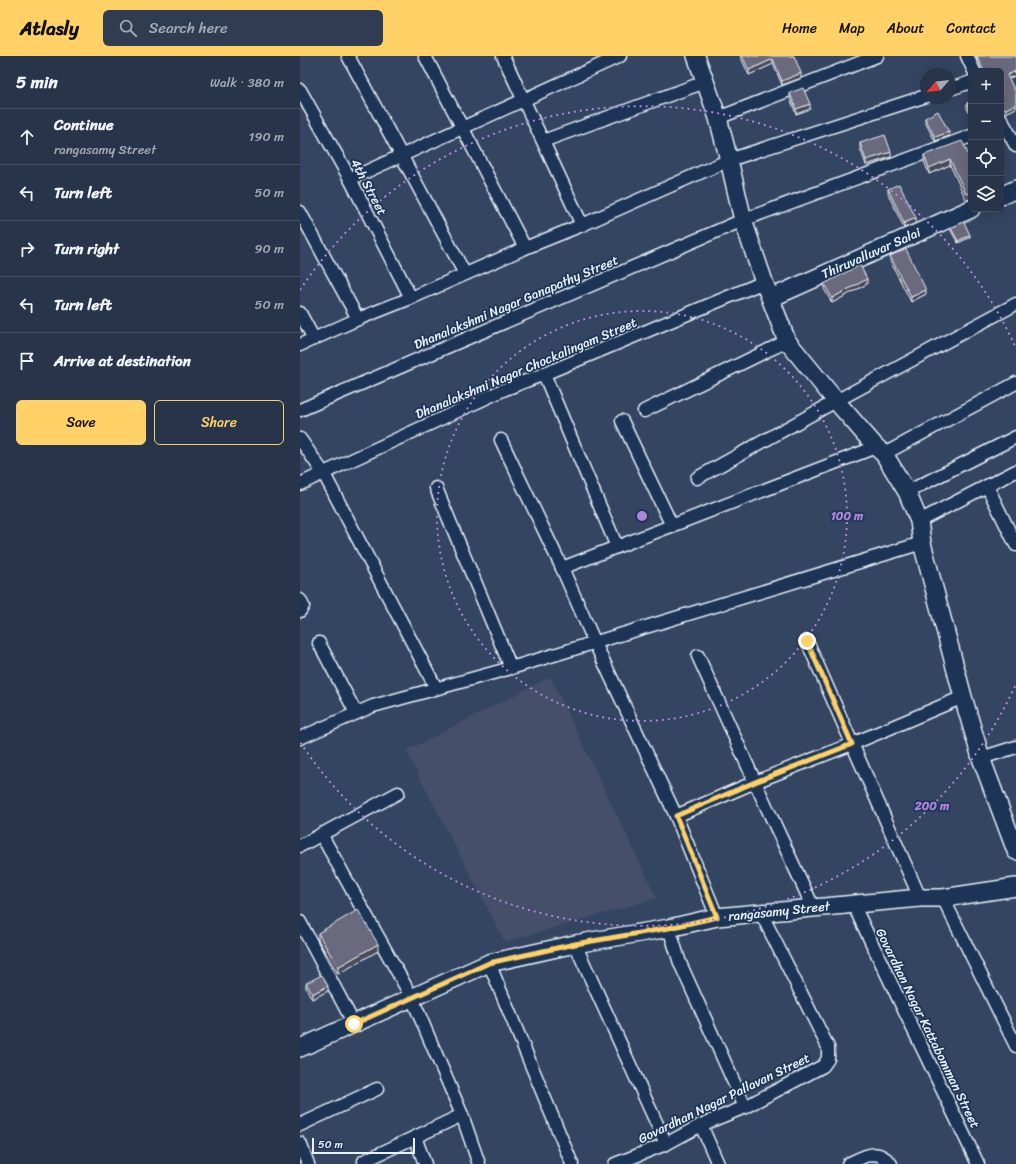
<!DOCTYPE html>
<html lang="en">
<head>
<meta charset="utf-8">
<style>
  :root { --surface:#27344a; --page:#2f3c51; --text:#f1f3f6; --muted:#a4aab5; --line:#434f62; --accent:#ffd166 }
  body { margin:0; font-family:Sriracha,sans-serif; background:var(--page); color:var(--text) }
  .controls { position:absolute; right:12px; top:12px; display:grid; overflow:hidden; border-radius:6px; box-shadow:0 4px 16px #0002 }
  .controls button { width:36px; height:36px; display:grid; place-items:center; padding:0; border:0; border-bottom:1px solid var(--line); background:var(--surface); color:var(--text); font:20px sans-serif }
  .compass { position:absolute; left:620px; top:12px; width:36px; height:36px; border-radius:50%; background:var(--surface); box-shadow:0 4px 16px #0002; rotate:242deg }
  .scale { position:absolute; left:12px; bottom:10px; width:103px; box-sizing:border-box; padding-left:4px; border:2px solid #e8f1f8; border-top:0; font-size:11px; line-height:14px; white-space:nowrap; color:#e8f1f8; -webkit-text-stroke:3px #1d3557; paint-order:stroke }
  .stop { position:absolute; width:12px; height:12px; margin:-9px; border:3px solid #ffd166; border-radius:50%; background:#fff }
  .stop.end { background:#ffd166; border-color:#fff; box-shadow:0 1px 4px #0008 }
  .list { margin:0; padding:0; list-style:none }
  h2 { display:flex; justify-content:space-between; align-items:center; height:52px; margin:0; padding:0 16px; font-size:17px }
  h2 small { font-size:13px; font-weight:400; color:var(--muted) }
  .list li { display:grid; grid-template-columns:26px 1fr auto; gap:12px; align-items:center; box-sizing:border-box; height:56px; padding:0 16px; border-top:1px solid var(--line) }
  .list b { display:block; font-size:15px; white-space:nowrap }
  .list p { margin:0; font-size:13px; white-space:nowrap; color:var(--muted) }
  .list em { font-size:13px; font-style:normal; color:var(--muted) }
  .actions { display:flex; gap:8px; padding:12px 16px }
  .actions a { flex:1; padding:9px 0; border:1px solid var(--accent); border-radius:6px; text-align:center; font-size:14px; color:var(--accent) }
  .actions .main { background:var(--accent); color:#111 }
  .icon { flex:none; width:22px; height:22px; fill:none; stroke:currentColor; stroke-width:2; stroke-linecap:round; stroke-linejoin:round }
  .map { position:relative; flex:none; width:716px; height:1108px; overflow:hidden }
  header { display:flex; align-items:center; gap:24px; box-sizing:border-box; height:56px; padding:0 20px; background:var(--accent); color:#111 }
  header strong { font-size:19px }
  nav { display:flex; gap:22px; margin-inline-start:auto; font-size:14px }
  .search { width:280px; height:36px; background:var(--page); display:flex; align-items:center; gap:10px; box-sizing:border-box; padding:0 14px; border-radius:6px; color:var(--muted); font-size:15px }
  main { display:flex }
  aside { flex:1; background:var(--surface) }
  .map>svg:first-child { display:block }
  .built { fill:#44506a }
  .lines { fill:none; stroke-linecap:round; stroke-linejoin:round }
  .street-casing { stroke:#e8f1f8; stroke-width:15 }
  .secondary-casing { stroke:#e8f1f8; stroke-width:20 }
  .street { stroke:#1d3557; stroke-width:12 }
  .secondary { stroke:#1d3557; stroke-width:17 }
  .wall { fill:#5b5a6c; stroke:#e8f1f8 }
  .shaded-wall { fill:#4a4a58; stroke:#e8f1f8 }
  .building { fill:#6a697d; stroke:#e8f1f8 }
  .route { stroke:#ffd166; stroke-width:5 }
  .ring { fill:none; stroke:#ac85d9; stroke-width:2; stroke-dasharray:2 4 }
  .labels { text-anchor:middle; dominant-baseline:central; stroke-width:3.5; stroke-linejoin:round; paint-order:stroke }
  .street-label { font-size:13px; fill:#e8f1f8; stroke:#1d3557 }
  .centre { fill:#ac85d9; stroke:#1d3557; stroke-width:2 }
  .ring-label { font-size:12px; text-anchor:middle; font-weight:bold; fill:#ac85d9; stroke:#1d3557; stroke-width:3.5; stroke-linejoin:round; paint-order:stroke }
</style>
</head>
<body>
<header>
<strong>Atlasly</strong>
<div class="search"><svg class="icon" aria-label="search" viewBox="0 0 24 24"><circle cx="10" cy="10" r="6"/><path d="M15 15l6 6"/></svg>Search here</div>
<nav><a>Home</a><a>Map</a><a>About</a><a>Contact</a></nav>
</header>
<main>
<aside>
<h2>5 min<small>Walk · 380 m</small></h2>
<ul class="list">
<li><svg class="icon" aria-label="ahead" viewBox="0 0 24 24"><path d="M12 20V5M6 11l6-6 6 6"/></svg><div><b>Continue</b><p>rangasamy Street</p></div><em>190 m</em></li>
<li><svg class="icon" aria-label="left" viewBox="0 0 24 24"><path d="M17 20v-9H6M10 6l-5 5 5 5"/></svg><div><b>Turn left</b></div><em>50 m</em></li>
<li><svg class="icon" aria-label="right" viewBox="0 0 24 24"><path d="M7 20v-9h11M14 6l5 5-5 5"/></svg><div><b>Turn right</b></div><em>90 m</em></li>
<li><svg class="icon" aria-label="left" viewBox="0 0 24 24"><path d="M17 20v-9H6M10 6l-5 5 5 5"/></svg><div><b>Turn left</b></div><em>50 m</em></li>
<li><svg class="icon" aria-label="arrive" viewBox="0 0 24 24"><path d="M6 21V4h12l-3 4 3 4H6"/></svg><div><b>Arrive at destination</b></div></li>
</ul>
<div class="actions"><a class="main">Save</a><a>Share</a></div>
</aside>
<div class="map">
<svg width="716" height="1108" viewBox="0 0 716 1108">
  <rect width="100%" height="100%" fill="#344562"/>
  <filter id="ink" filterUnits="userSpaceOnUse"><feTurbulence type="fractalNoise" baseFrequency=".025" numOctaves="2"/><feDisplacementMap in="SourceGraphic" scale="8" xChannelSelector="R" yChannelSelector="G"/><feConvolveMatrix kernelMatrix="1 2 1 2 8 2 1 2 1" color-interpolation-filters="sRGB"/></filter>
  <g filter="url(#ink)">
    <path class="built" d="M250 621 357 842 205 886 106 695Z"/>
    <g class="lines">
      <g class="street-casing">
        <g id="street">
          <path d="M48 0 165 218"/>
          <path d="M125 0 225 192"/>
          <path d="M203 0 282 169"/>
          <path d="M667 0 674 15"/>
          <path d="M650 33 671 26"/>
          <path d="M0 34 50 123 111 242"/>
          <path d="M418 62 577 0"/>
          <path d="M701 63 716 90"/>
          <path d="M243 85 405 26"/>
          <path d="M50 123 320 0"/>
          <path d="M0 156 58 263"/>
          <path d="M0 257 14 283"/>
          <path d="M0 289 58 263 111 242 225 192 282 169 429 104 626 40"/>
          <path d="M244 318 317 491"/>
          <path d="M0 354 443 164 671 80"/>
          <path d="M344 355 487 285"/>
          <path d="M322 365 372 470"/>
          <path d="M0 383 24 418 136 632"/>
          <path d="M201 384 262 512 295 587 376 760 417 861"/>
          <path d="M584 398 716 327"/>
          <path d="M397 422 536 345 716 248"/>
          <path d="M0 428 203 334 244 318 464 226"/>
          <path d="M687 430 716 489"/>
          <path d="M136 432 211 612"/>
          <path d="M607 436 716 381"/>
          <path d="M619 465 716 415"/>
          <path d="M262 512 576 391"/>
          <path d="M0 544 3 550 0 555"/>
          <path d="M507 585 620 842"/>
          <path d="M19 587 56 657"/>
          <path d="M398 600 455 726 513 851"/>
          <path d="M0 682 73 650 211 612 622 487"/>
          <path d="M681 702 716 691"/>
          <path d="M376 760 455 726 552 688 663 641"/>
          <path d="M21 778 112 942 162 1059 179 1108"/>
          <path d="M0 790 98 737"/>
          <path d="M643 842 716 990"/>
          <path d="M553 848 678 1108"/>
          <path d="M0 866 54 968"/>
          <path d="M369 872 380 907 445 1051"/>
          <path d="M275 888 366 1088"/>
          <path d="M189 907 272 1108"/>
          <path d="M0 1069 77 1033"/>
          <path d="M401 1069 418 1108"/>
          <path d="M115 1081 125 1108"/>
          <path d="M0 1087 8 1108"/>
          <path d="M66 1108 64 1105 162 1059"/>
          <path d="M315 1108 366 1088 401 1069 445 1051 523 1010 528 1003V991L461 857"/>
          <path d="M548 1108C565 1100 577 1091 591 1108"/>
        </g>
      </g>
      <g class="secondary-casing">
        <g id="secondary">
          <path d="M396 0 418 62 429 104 443 164 464 226 487 285 536 345 576 391 584 398 607 436 619 465 622 487 663 641 681 702 716 795"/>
          <path d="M701 140 716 133"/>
          <path d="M471 242 671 153"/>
          <path d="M0 992 189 907 275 888 369 872 417 861 620 842H643L716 831"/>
        </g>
      </g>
      <use href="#street" class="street"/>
      <use href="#secondary" class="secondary"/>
    </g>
    <g class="wall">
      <path d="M440 0H494L501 22 482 29 473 8 449 19Z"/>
      <path d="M676 0H716V19L709 23 716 37V52L706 57 701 56V15H682L676 1Z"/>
      <path d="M490 37 510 53 496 58 490 42Z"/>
      <path d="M671 46V61L667 52V47Z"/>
      <path d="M625 62 649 80 635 85 625 66Z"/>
      <path d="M560 87 591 101 566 109 560 92Z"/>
      <path d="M624 99 670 102 671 101V143L666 144 650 109 629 118 624 105Z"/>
      <path d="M588 133 616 167 604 172 588 138Z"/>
      <path d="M651 172 670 181 658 187 651 175Z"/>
      <path d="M590 200 626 238 611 246 590 205Z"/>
      <path d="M524 228H567L532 247 524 233Z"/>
      <path d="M18 877 78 895 38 918 18 884Z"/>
      <path d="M6 927 28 935 12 943 6 932Z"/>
    </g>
    <g class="shaded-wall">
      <path d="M473 3V8L449 19V14Z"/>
      <path d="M716 15V19L707 23V19Z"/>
      <path d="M501 17V22L482 29V25Z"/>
      <path d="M510 48V53L496 58V53Z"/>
      <path d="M716 48V52L706 57V53Z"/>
      <path d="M649 76V80L635 85V81Z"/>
      <path d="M591 96V101L566 109V104Z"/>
      <path d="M650 103V109L629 118V112Z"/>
      <path d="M616 162V167L604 172V167Z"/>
      <path d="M670 179V181L658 187V185Z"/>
      <path d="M567 223V228L532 247V242Z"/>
      <path d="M626 234V238L611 246V241Z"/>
      <path d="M78 888V895L38 918V911Z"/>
      <path d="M28 930V935L12 943V938Z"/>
    </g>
    <g class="building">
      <path d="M442 0H494L501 17 482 25 473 3 449 14Z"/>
      <path d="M677 0H716V15L707 19 716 37V48L706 53 701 51V15H684Z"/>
      <path d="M503 32 510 48 496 53 490 37Z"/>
      <path d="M671 46V56L667 47Z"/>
      <path d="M638 55 649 76 635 81 625 62Z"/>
      <path d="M585 79 591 96 566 104 560 87Z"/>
      <path d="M662 85 670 102 671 101V137L666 138 650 103 629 112 624 99Z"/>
      <path d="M599 128 616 162 604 167 588 133Z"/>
      <path d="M664 166 670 179 658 185 651 172Z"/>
      <path d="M606 193 626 234 611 241 590 200Z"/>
      <path d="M560 209 567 223 532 242 524 228Z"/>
      <path d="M58 854 78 888 38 911 18 877Z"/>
      <path d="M22 919 28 930 12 938 6 927Z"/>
    </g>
  </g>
  <g class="lines" filter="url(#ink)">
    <path class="route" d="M54 968 189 907 275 888 369 872 417 861 376 760 455 726 552 688 507 585"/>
  </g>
  <g class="ring">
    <circle cx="342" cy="460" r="205"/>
    <path d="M715 630A410 410 0 0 1 0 686M0 234A410 410 0 0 1 715 290"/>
  </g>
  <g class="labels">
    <g class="street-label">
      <text transform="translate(69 131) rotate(62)">4th Street</text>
      <text transform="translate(571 197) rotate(-24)">Thiruvalluvar Salai</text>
      <text transform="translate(216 246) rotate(-23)">Dhanalakshmi Nagar Ganapathy Street</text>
      <text transform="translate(226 312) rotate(-23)">Dhanalakshmi Nagar Chockalingam Street</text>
      <text transform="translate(479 855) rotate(-6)">rangasamy Street</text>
      <text transform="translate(628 972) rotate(64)">Govardhan Nagar Kattabomman Street</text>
      <text transform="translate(424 1042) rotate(-26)">Govardhan Nagar Pallavan Street</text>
    </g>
  </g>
  <circle cx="342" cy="460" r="6" class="centre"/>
  <g class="ring-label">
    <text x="547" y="464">100 m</text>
    <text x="632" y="754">200 m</text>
  </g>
</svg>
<div class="controls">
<button>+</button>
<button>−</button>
<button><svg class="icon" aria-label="locate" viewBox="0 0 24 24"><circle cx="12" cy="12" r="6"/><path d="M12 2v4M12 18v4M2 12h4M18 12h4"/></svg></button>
<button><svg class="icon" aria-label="layers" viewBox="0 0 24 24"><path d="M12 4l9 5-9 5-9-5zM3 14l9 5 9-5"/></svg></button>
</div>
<svg class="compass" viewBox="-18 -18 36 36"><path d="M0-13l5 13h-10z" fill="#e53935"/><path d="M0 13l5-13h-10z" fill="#a4aab5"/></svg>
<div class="scale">50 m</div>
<div class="stop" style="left:54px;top:968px"></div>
<div class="stop end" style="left:507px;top:585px"></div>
</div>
</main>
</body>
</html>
